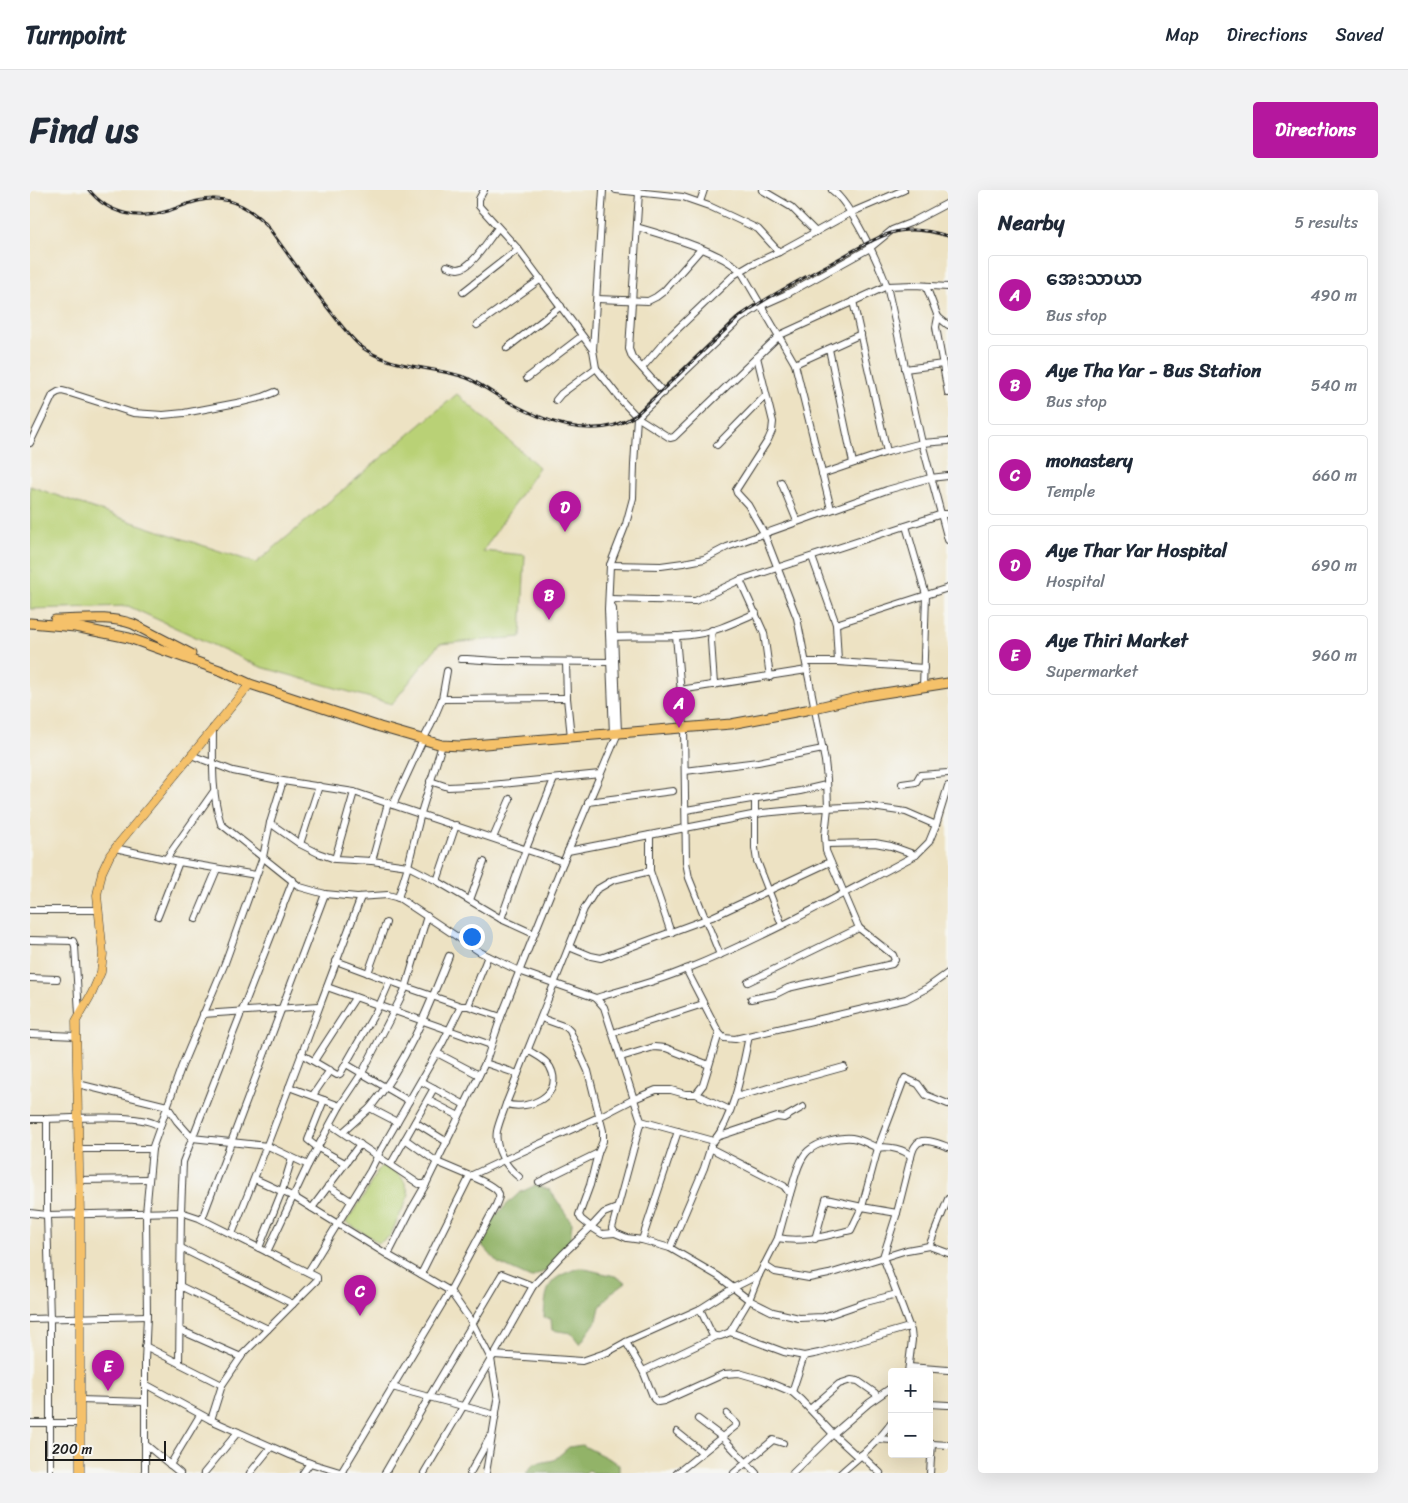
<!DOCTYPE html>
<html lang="en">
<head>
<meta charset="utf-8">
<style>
  :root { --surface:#fff; --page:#f2f2f3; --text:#1f2937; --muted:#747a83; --line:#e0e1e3; --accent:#b5179e }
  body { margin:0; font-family:Sriracha,"Noto Sans Myanmar",sans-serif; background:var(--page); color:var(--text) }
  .controls { position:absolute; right:15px; bottom:15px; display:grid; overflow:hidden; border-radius:5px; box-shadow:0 5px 20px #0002 }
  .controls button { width:45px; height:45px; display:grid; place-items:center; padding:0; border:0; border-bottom:1px solid var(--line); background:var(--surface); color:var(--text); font:25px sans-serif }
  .scale { position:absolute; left:15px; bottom:12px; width:121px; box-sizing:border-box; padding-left:5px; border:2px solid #1c1c1c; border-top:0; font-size:14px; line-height:18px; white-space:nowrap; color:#1c1c1c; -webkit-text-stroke:4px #f6f6f2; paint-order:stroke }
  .you { position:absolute; left:441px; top:746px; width:18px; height:18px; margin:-12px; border:4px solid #fff; border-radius:50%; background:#1a73e8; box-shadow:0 0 0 8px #1a73e833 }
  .badge { display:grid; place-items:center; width:32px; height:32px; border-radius:50%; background:var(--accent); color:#fff; font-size:16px; font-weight:700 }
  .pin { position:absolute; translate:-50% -41px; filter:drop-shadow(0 1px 2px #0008) }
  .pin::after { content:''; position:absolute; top:26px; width:18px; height:15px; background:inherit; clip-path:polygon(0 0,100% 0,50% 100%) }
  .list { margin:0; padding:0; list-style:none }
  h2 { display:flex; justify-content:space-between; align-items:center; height:65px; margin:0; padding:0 20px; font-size:21px }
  h2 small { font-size:16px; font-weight:400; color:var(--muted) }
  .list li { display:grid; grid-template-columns:32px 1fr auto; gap:15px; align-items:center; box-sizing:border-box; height:80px; margin:0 10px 10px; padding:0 10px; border:1px solid var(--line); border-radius:5px }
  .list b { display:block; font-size:19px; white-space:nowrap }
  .list p { margin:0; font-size:16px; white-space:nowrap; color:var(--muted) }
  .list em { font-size:16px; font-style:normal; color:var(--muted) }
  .map { position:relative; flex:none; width:918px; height:1283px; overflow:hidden; border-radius:5px }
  header { display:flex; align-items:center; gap:30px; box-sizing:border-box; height:70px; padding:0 25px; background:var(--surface); border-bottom:1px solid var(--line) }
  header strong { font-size:24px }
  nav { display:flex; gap:28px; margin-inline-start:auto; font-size:18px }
  .intro { display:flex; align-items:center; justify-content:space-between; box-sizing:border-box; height:120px; padding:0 30px }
  h1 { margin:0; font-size:35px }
  .button { padding:12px 22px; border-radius:5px; background:var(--accent); color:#fff; font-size:18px; font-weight:700 }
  main { display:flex; gap:30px; padding:0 30px }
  aside { flex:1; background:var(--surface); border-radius:5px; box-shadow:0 5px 20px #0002 }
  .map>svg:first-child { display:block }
  .green { fill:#b9d176; stroke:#6a7649 }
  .forest { fill:#92b367; stroke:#576842 }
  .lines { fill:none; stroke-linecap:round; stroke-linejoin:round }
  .minor-casing { stroke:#3b3a35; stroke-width:8 }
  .major-casing { stroke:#3b3a35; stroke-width:9 }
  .highway-casing { stroke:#3b3a35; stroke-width:11 }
  .minor { stroke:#fff; stroke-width:6 }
  .major { stroke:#f5c16b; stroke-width:8 }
  .highway { stroke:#f5c16b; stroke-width:9 }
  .rail-casing { stroke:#1c1c1c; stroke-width:3 }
  .rail { stroke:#f6f6f2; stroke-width:1; stroke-dasharray:4; stroke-linecap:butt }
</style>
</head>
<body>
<header>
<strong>Turnpoint</strong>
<nav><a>Map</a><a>Directions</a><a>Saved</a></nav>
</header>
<div class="intro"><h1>Find us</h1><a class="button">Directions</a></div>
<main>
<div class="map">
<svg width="918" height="1283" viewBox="0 0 918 1283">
  <rect width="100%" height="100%" fill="#f6f6f2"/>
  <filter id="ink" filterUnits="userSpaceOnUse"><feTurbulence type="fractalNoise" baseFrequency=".02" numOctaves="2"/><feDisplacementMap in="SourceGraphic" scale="10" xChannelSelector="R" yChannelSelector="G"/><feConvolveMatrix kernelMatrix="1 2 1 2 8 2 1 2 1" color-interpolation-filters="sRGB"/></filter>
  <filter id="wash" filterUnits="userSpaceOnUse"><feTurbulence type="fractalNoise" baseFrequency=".0096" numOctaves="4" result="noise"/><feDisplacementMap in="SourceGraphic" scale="20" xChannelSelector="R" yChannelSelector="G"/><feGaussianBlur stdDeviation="1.12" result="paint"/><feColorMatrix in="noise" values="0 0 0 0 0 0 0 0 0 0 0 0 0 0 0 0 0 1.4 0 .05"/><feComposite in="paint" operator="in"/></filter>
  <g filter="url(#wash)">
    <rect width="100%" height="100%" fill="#ede2c3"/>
    <g class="green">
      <path d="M427 204 509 277 453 361 495 365 491 447 409 454 362 514 231 477 98 416 0 419V296L102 332 226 373Z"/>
      <path d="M352 976C370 982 374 987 379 1005L360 1046 349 1053 316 1032 334 1006 347 981Z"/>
    </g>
    <g class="forest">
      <path d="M506 995 520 1000 542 1033 540 1051 519 1079 501 1088 468 1073 451 1054 455 1039 465 1026 489 1003Z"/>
      <path d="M551 1078 585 1086 596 1092 581 1103 570 1117 567 1130 550 1154 541 1143 522 1140 521 1129 514 1127C516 1094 519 1087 551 1078Z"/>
      <path d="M552 1255 589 1274V1283H563L559 1280 555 1283H496L504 1274 524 1270 539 1257Z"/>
    </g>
  </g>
  <g filter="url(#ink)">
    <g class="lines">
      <g class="minor-casing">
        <g id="minor">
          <path d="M454 0 449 9V16L488 59 563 160"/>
          <path d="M573 0 563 160 566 178 591 210 607 227 604 275 603 308 596 334 580 375 578 419 583 544"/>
          <path d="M586 0 653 7 679 16 728 39 749 62"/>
          <path d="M732 0 761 17 786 42"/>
          <path d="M802 0C821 14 848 72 857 96L892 253 918 350"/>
          <path d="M609 2 599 159 602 167 634 203"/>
          <path d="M670 12 674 0"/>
          <path d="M918 13 880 33 862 40 840 58 755 105 728 117 710 129 607 227 640 248 644 247 750 145 857 96 884 95 918 97"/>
          <path d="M607 37C638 47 686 59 711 81L765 174 801 319"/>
          <path d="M417 76C420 77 424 79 428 79 442 79 459 48 468 38"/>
          <path d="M896 96 908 127 918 135"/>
          <path d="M433 102 488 59"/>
          <path d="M567 109 618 111 626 107 634 101 671 59"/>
          <path d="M823 111 857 262"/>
          <path d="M908 127 906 137 918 203"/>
          <path d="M447 135 511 89"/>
          <path d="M477 158 531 116"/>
          <path d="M799 159 823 273"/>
          <path d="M765 174 831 144"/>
          <path d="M612 178 636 150 704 85 721 75 749 62 820 23 874 0"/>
          <path d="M875 179 913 174"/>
          <path d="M497 188 552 146"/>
          <path d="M526 210 531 204 566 178"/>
          <path d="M0 253 23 205 28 202 32 201 40 203 103 223 133 225 154 223 212 212 233 207 245 202"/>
          <path d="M687 255 736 205"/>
          <path d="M792 284 857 262 892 253 918 251"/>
          <path d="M751 292 767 331"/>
          <path d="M876 336 896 405 893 497"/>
          <path d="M782 367 806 434 808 472"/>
          <path d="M580 375 631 376 653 373 674 369 697 357 857 300 900 288 918 286"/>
          <path d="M710 390 734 443 740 487"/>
          <path d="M579 409 665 411 710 390 912 324H918"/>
          <path d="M806 434 918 398"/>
          <path d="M682 440 681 450 684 495"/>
          <path d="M646 446 654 538 656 672 659 688 690 765"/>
          <path d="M580 447C609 445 638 449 667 444 688 441 707 431 726 423"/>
          <path d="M431 469H437L467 471 580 472"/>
          <path d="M536 472 537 508 541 547"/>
          <path d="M776 472H808L894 478"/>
          <path d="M650 500 777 480"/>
          <path d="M412 509 537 508"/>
          <path d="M183 538C183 571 181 602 191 634L270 697 295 704 327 707 358 705 369 708 450 762 489 781 566 808 574 817 611 931 582 1038 585 1043 597 1048 612 1050 640 1058 688 1086 719 1110 743 1122 769 1128 793 1127 836 1112 867 1104 881 1141 882 1150 878 1182"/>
          <path d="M161 565 203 581 253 591 324 602 533 672"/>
          <path d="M655 581 728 572 793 559"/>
          <path d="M400 591 418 597 461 595 570 584"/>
          <path d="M872 594 886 592 890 585 918 583"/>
          <path d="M725 608V658L727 671 752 735"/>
          <path d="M558 612 643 601"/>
          <path d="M363 615 393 550 401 535 412 509 417 481"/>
          <path d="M656 620 770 601 796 595"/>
          <path d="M240 633 270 654 288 663 305 669 342 671 378 676 407 691 471 729 504 744"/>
          <path d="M620 645V681L641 743"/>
          <path d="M463 648 480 609"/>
          <path d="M270 654 289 596"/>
          <path d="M796 654 845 653 861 656 886 665"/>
          <path d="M85 658 149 672 226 685"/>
          <path d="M538 661 732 623 776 619 835 616 876 622 906 635"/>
          <path d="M136 669 184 601"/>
          <path d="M305 669 324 602"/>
          <path d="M342 671 358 613"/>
          <path d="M407 691 426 635"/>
          <path d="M368 708 378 676 391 623 412 555"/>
          <path d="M440 710 454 672"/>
          <path d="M0 720H69"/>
          <path d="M128 726 149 672"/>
          <path d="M166 729 187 679"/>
          <path d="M471 729 496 659 524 589"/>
          <path d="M0 750 43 751 45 756 49 824"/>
          <path d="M539 757 561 766 571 768 682 727 800 672"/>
          <path d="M306 771 376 797 431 816H438L471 827"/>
          <path d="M656 779 689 843 694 848 705 849 876 809 897 798 918 783"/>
          <path d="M338 783 356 733"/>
          <path d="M0 788 27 789"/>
          <path d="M718 792 829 738 796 661 795 645 798 618 797 589 795 571 767 428 734 343 718 315 707 303 706 300 738 250 742 241 743 232 727 167"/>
          <path d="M297 797 461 855"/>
          <path d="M566 808C595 799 626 792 654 780 734 748 810 705 886 665L899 652 906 635 918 596"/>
          <path d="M721 809 746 804 758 798 862 774 865 770 863 765 829 738"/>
          <path d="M438 816 458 766"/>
          <path d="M173 824 289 816"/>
          <path d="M583 843 673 814"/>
          <path d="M0 844 46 846"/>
          <path d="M407 863 449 885"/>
          <path d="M271 864 307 885 310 884 349 816 360 791"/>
          <path d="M591 867 624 857 636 858 679 875"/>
          <path d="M284 871 325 808"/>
          <path d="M455 873 488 884"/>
          <path d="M316 874 379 911"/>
          <path d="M391 891 435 915"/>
          <path d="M48 894 137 916 147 931 162 948 238 956 278 975"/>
          <path d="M259 897 310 916"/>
          <path d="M666 904 700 920"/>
          <path d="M283 905 300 880"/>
          <path d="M706 907 814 877"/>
          <path d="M294 910 278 950 288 958 315 973"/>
          <path d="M398 910 429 926"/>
          <path d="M476 914C499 921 535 905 520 877 516 869 505 865 498 860"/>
          <path d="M0 929C26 930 114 921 130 937"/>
          <path d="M17 929V1025L20 1129V1283"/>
          <path d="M611 931 684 951C705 924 712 879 719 846"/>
          <path d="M367 932 340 918C376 874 398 819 419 766"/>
          <path d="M385 932 417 952"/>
          <path d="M301 935 389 994H396"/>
          <path d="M313 942 340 918"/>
          <path d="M687 947 747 927 754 928 773 917"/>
          <path d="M375 949 407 972 440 986 474 970 569 927 604 909 626 900H641L655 904H666L673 895 689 843"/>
          <path d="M680 958 754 996 760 1004 748 1048 729 1085 719 1110 700 1142"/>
          <path d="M48 959H122"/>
          <path d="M881 967C882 963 883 958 886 955 892 946 910 954 918 957"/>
          <path d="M361 974 404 898"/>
          <path d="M489 987C476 977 464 958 467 941 469 932 473 923 476 914L554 719 566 700 583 690 620 681"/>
          <path d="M225 989 264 1007 358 1065"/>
          <path d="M49 990 118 989"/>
          <path d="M509 992 568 963"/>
          <path d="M298 996 321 1011"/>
          <path d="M760 1004C764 992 768 970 778 961 788 952 809 947 822 948 831 949 840 955 848 958L873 892 875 888 888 894 896 905 918 914"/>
          <path d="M282 1018 330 954"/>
          <path d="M0 1023 17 1025 151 1022 169 1028 287 1087V1090L213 1164 192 1195 181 1230"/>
          <path d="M172 1029 295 704"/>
          <path d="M585 1043 572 1044 561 1037 574 1023 587 1018"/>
          <path d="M202 1044C247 933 288 819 331 707"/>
          <path d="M748 1048C773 1053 796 1046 821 1040L832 1017 867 1023 853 1067 867 1104"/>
          <path d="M785 1049 796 1009 832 1017 848 958C857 956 876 959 881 967L867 1023"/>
          <path d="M612 1050 648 941"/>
          <path d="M899 1056 918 1009"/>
          <path d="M151 1058 263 1114"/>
          <path d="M229 1058 252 1001 262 968"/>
          <path d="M640 1058 674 978 681 956"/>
          <path d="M237 1062 278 975 310 916 332 883 364 821 376 797 397 726"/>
          <path d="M734 1075 745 1082 779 1088 799 1084 877 1060 899 1056 918 1063"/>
          <path d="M278 1082 340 981 348 965 413 852 431 816"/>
          <path d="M391 1084 440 986"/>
          <path d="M150 1096 238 1139"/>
          <path d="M670 1119 682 1144C688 1149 693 1145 700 1142L754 1162 774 1166 789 1163 879 1137"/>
          <path d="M0 1129 117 1126"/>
          <path d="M150 1140 211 1167"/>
          <path d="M596 1152 613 1181 624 1209 628 1212 634 1211 694 1184 709 1183 733 1190 762 1202 771 1210 803 1244 828 1267"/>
          <path d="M115 1156 192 1195"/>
          <path d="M464 1165 552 1171 578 1162 596 1152 670 1119 703 1098 729 1085"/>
          <path d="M149 1173 151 1022 153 972 263 690"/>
          <path d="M879 1177 918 1180"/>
          <path d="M613 1181 685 1147"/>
          <path d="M115 1194 181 1230 260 1265 280 1273 313 1283"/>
          <path d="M762 1202 774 1166"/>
          <path d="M50 1210 115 1212"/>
          <path d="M899 1214 918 1215"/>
          <path d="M780 1219 809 1194 821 1190 828 1191 845 1203 847 1207"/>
          <path d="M466 1225 399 1207 472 1084 503 1096"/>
          <path d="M668 1229 692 1247 726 1283"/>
          <path d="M0 1233H50"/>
          <path d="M647 1242 672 1262"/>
          <path d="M848 1249 862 1250"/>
          <path d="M115 1254 150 1283"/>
          <path d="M899 1254H902L900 1283"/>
          <path d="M902 1254 918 1255"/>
          <path d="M831 1265 850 1283"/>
          <path d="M140 1275 170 1225"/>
          <path d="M115 1283V1171L117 1126 116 1023 122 959 151 878 195 773 233 667 240 633 253 591"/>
          <path d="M174 1283 208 1242"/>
          <path d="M220 1283 241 1257"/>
          <path d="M273 1283 280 1273"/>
          <path d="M311 1283 420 1101 466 1015C467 1012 470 1007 469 1004 467 997 448 989 441 986"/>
          <path d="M355 1283 399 1207 362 1197"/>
          <path d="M394 1283 461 1169 464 1165 503 1096 532 1065 561 1037 551 1029 549 1025 560 995 568 963 573 951V941L558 881 540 841 536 837 511 828"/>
          <path d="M440 1283 460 1247"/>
          <path d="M456 1283 468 1210 461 1169 443 1134 420 1101 358 1065 381 1020 396 994 456 871 471 827 532 675 588 543 583 419 579 409"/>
          <path d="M647 1283 707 1235V1234L697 1224"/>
          <path d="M704 1283 743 1250 753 1253"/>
          <path d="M763 1283 803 1244 839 1213 862 1197"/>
          <path d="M811 1283C829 1267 848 1252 862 1232"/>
        </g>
      </g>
      <g class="major-casing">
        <path id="major" d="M50 1283V1024L46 831 62 803 71 782 73 764 67 705 72 682 80 665 90 652 220 494"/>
      </g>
      <g class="highway-casing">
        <g id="highway">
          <path d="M25 430C52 430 76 425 103 434L161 464"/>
          <path d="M0 433 45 437 99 448 192 481 220 494 350 537 412 555 430 556 701 534 776 520 835 506 918 493"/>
        </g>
      </g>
      <use href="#minor" class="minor"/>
      <use href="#major" class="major"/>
      <use href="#highway" class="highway"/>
      <g class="rail-casing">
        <path id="rail" d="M59 0C79 25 109 30 138 21 153 16 167 9 182 9 204 8 221 20 236 34 256 62 276 90 297 117 307 130 317 144 329 155 360 180 402 175 437 188 449 193 459 201 470 207 510 230 563 254 606 225L710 126C740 105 772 89 803 72 824 61 845 46 869 41 886 38 902 41 918 46"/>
      </g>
      <use href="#rail" class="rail"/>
    </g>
  </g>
</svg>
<div class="controls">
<button>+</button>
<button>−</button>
</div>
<div class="scale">200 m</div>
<div class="you"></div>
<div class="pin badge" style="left:649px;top:538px">A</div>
<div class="pin badge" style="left:519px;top:430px">B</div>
<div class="pin badge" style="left:330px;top:1126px">C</div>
<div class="pin badge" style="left:535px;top:342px">D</div>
<div class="pin badge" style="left:78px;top:1201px">E</div>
</div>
<aside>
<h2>Nearby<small>5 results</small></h2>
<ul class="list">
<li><span class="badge">A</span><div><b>အေးသာယာ</b><p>Bus stop</p></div><em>490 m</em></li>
<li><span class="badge">B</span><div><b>Aye Tha Yar - Bus Station</b><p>Bus stop</p></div><em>540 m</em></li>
<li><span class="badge">C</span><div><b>monastery</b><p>Temple</p></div><em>660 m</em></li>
<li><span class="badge">D</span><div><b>Aye Thar Yar Hospital</b><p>Hospital</p></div><em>690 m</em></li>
<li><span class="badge">E</span><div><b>Aye Thiri Market</b><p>Supermarket</p></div><em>960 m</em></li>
</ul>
</aside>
</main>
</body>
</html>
